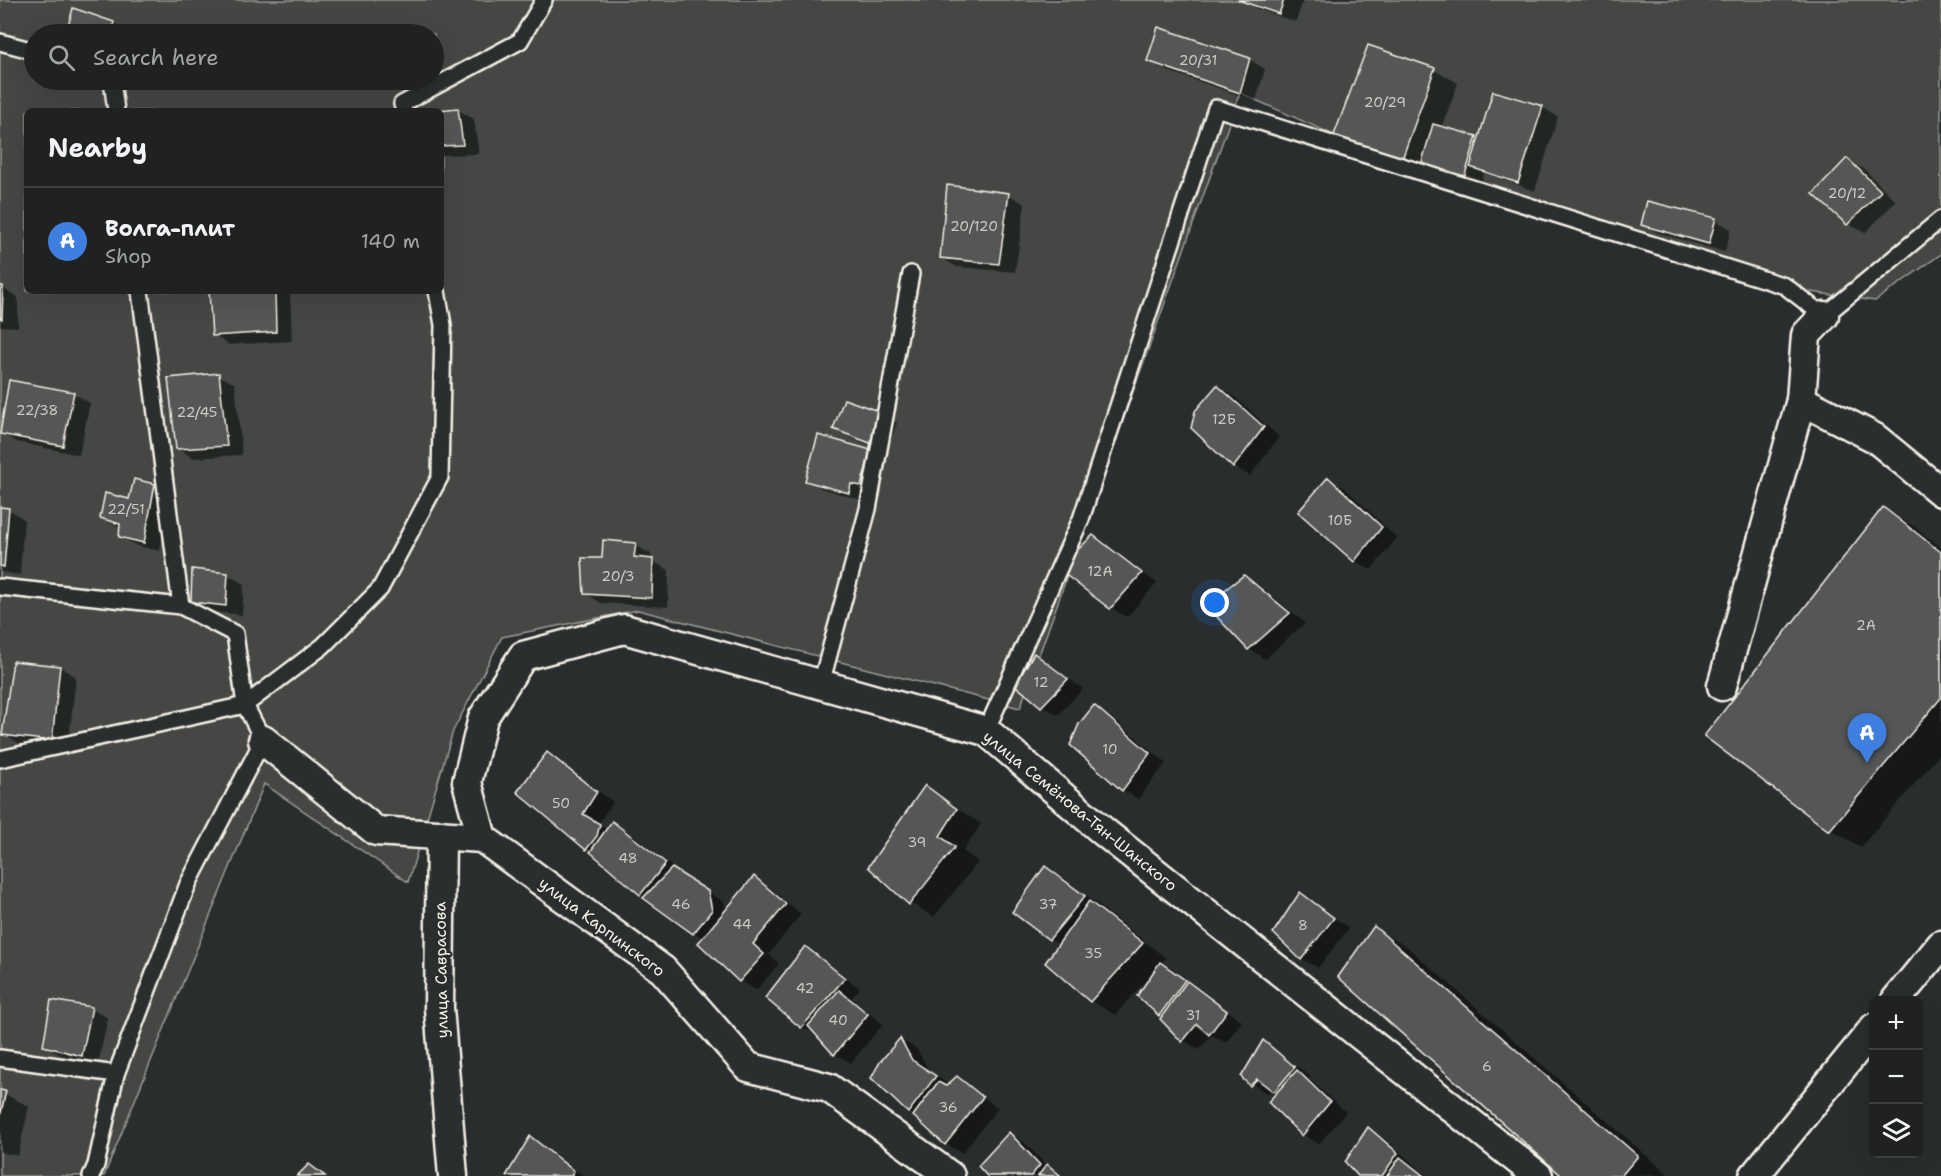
<!DOCTYPE html>
<html lang="en">
<head>
<meta charset="utf-8">
<style>
  :root { --surface:#202222; --page:#2d2f2f; --text:#f1f3f6; --muted:#a2a4a5; --line:#3d3f40; --accent:#bca0f2 }
  body { margin:0; font-family:"Shantell Sans",sans-serif; background:var(--page); color:var(--text) }
  .controls { position:absolute; right:18px; bottom:18px; display:grid; overflow:hidden; border-radius:9px; box-shadow:0 6px 24px #0002 }
  .controls button { width:54px; height:54px; display:grid; place-items:center; padding:0; border:0; border-bottom:2px solid var(--line); background:var(--surface); color:var(--text); font:30px sans-serif }
  .you { position:absolute; left:1215px; top:603px; width:21px; height:21px; margin:-15px; border:4px solid #fff; border-radius:50%; background:#1a73e8; box-shadow:0 0 0 9px #1a73e833 }
  .badge { display:grid; place-items:center; width:39px; height:39px; border-radius:50%; background:var(--accent); color:#fff; font-size:20px; font-weight:700 }
  .pin { position:absolute; translate:-50% -50px; filter:drop-shadow(0 2px 3px #0008) }
  .pin::after { content:''; position:absolute; top:32px; width:21px; height:18px; background:inherit; clip-path:polygon(0 0,100% 0,50% 100%) }
  .list { margin:0; padding:0; list-style:none }
  h2 { display:flex; justify-content:space-between; align-items:center; height:78px; margin:0; padding:0 24px; font-size:26px }
  h2 small { font-size:20px; font-weight:400; color:var(--muted) }
  .list li { display:grid; grid-template-columns:39px 1fr auto; gap:18px; align-items:center; box-sizing:border-box; height:108px; padding:0 24px; border-top:2px solid var(--line) }
  .list b { display:block; font-size:22px; white-space:nowrap }
  .list p { margin:0; font-size:20px; white-space:nowrap; color:var(--muted) }
  .list em { font-size:20px; font-style:normal; color:var(--muted) }
  .icon { flex:none; width:33px; height:33px; fill:none; stroke:currentColor; stroke-width:2; stroke-linecap:round; stroke-linejoin:round }
  .map { position:relative; flex:none; width:1941px; height:1176px; overflow:hidden }
  .search { position:absolute; background:var(--surface); box-shadow:0 6px 24px #0002; left:24px; top:24px; width:420px; height:66px; display:flex; align-items:center; gap:15px; box-sizing:border-box; padding:0 21px; border-radius:33px; color:var(--muted); font-size:22px }
  .panel { position:absolute; background:var(--surface); box-shadow:0 6px 24px #0002; left:24px; top:108px; width:420px; height:186px; border-radius:9px }
  .map>svg:first-child { display:block }
  .green { fill:#444645; stroke:#9c9c96; stroke-width:1.5; fill-rule:evenodd }
  .shadow { fill:#0007 }
  .building { fill:#555756; stroke:#f4f1e8; stroke-width:1.5 }
  .lines { fill:none; stroke-linecap:round; stroke-linejoin:round }
  .service-casing { stroke:#f4f1e8; stroke-width:20 }
  .minor-casing { stroke:#f4f1e8; stroke-width:33 }
  .service { stroke:#2a2d2e; stroke-width:15 }
  .minor { stroke:#2a2d2e; stroke-width:28 }
  .labels { text-anchor:middle; dominant-baseline:central; stroke-width:4.5; stroke-linejoin:round; paint-order:stroke }
  .number-label { font-size:14px; fill:#cccac4 }
  .street-label { font-size:16px; fill:#f4f1e8; stroke:#2a2d2e }
</style>
</head>
<body>
<div class="map">
<svg width="1941" height="1176" viewBox="0 0 1941 1176">
  <rect width="100%" height="100%" fill="#2a2d2e"/>
  <filter id="ink" filterUnits="userSpaceOnUse"><feTurbulence type="fractalNoise" baseFrequency=".0167" numOctaves="2"/><feDisplacementMap in="SourceGraphic" scale="12" xChannelSelector="R" yChannelSelector="G"/><feConvolveMatrix kernelMatrix="1 2 1 2 8 2 1 2 1" color-interpolation-filters="sRGB"/></filter>
  <g filter="url(#ink)">
    <path class="green" d="M0 0H1941V254L1875 301 1796 290 1402 159 1334 135 1240 93 1020 708 638 610 502 637 453 731 408 882 264 784 104 1176H0ZM34 34H434V80H34ZM27 111H441V291H27Z"/>
    <g class="shadow">
      <path d="M1241 0H1303L1296 22 1255 8Z"/>
      <path d="M74 10 114 23 129 34H67Z"/>
      <path d="M1249 59 1265 69 1256 101 1165 70 1148 61Z"/>
      <path d="M1434 70 1458 83 1442 128 1480 139 1542 107 1558 117 1535 191 1484 173 1480 187 1360 149 1336 135Z"/>
      <path d="M458 110 474 119 479 154 441 155V111Z"/>
      <path d="M1847 160 1864 169 1896 201 1865 233 1848 224 1815 194Z"/>
      <path d="M948 187 1009 195 1025 204 1015 272 957 267 941 258Z"/>
      <path d="M1715 220 1731 229 1725 252 1658 233 1642 224Z"/>
      <path d="M0 287 18 297V327L0 326Z"/>
      <path d="M210 291H290L292 341 229 345 213 335Z"/>
      <path d="M218 375 235 384 242 455 193 458 177 448Z"/>
      <path d="M1217 387 1234 396 1279 437 1250 476 1234 467 1192 428Z"/>
      <path d="M74 394 90 403 79 455 17 442 1 433Z"/>
      <path d="M880 414 897 423 887 451 851 438 835 429Z"/>
      <path d="M870 451 886 460 877 494 865 501 823 489 807 480Z"/>
      <path d="M1328 479 1345 488 1397 538 1371 570 1355 561Z"/>
      <path d="M155 485 171 494 160 551 137 546 120 536 121 528 102 518Z"/>
      <path d="M0 509H8L24 519 20 575 0 572Z"/>
      <path d="M1884 509 1915 527 1941 548V753L1861 847 1830 829Z"/>
      <path d="M1093 537 1157 583 1127 617 1111 608Z"/>
      <path d="M635 545 651 554V560L669 570 668 607 601 603 585 593 603 559Z"/>
      <path d="M227 574 244 584 242 615 209 611 193 601Z"/>
      <path d="M1244 577 1260 586 1305 623 1265 659 1249 649Z"/>
      <path d="M1035 655 1083 689 1058 715 1042 706Z"/>
      <path d="M60 667 76 677 68 749 20 744 4 734Z"/>
      <path d="M1095 707 1111 717 1166 763 1138 799 1122 790Z"/>
      <path d="M547 754 613 802 598 824 608 830 613 823 629 832 681 874 724 902 726 912 754 878 770 888 801 914 769 954 779 964 756 990 740 981 704 939 646 898 587 848Z"/>
      <path d="M925 787 981 824 963 851 978 862 934 917 910 903Z"/>
      <path d="M1046 868 1062 877 1166 958 1161 964 1242 1021 1226 1043 1212 1035 1199 1050 1183 1040 1159 1015 1150 976 1115 1015 1091 1001 1047 963 1060 945 1049 939Z"/>
      <path d="M1300 894 1349 928 1318 968 1302 959Z"/>
      <path d="M1374 928 1406 946 1669 1175 1564 1176Z"/>
      <path d="M805 948 860 988 851 999 883 1024 851 1063 835 1054 819 1036 802 1027 768 998Z"/>
      <path d="M92 1009 108 1018 98 1064 61 1055 44 1046Z"/>
      <path d="M901 1040 917 1049 929 1071 949 1085 957 1078 998 1108 962 1153 946 1144 908 1112Z"/>
      <path d="M1263 1042 1311 1077 1309 1079 1346 1112 1319 1144 1303 1135 1278 1093 1272 1089 1267 1094 1243 1077Z"/>
      <path d="M0 1092 29 1106 18 1156 0 1152Z"/>
      <path d="M1369 1129 1385 1139 1427 1176H1360Z"/>
      <path d="M1009 1133 1025 1143 1047 1166 1064 1176H989Z"/>
      <path d="M530 1138 546 1147 583 1176H507Z"/>
    </g>
    <g class="building">
      <path d="M1238 0H1284L1279 14Z"/>
      <path d="M73 8 114 22 111 34H66Z"/>
      <path d="M1158 27 1250 58 1240 93 1147 61Z"/>
      <path d="M1368 45 1435 68 1402 159 1334 135Z"/>
      <path d="M1493 91 1543 106 1518 183 1470 167Z"/>
      <path d="M458 108 463 145 441 146V111H427Z"/>
      <path d="M1433 124 1477 136 1464 178 1421 165Z"/>
      <path d="M1847 158 1881 191 1847 225 1813 194Z"/>
      <path d="M947 185 1009 193 999 264 940 258Z"/>
      <path d="M1647 201 1716 218 1709 244 1641 225Z"/>
      <path d="M0 286H3L2 319 0 318Z"/>
      <path d="M209 291H275L276 332 212 336Z"/>
      <path d="M219 373 227 446 176 449 168 378Z"/>
      <path d="M9 380 74 392 63 446 0 434Z"/>
      <path d="M1217 385 1264 427 1233 468 1191 428 1195 411Z"/>
      <path d="M844 399 881 412 870 443 833 429Z"/>
      <path d="M818 435 871 450 861 486 851 484 849 493 805 481Z"/>
      <path d="M1328 477 1382 527 1354 562 1298 512Z"/>
      <path d="M134 479 155 484 144 543 119 537 120 524 100 518 105 493 129 499Z"/>
      <path d="M0 507 9 508 4 567 0 566Z"/>
      <path d="M1883 507 1941 552V698L1829 831 1704 736Z"/>
      <path d="M1093 535 1142 573 1110 609 1058 569Z"/>
      <path d="M603 540 636 543 634 557 653 559 652 598 584 594 582 558H602Z"/>
      <path d="M192 569 228 573 226 606 191 602Z"/>
      <path d="M1244 575 1290 613 1248 650 1217 617 1221 593Z"/>
      <path d="M1034 653 1068 679 1041 707 1015 685Z"/>
      <path d="M13 661 60 666 52 741 2 735Z"/>
      <path d="M1094 705 1150 753 1122 791 1070 745 1079 724Z"/>
      <path d="M547 752 597 792 583 814 600 824 597 836 586 850 517 792Z"/>
      <path d="M925 785 957 809 940 836 955 847 909 905 868 867Z"/>
      <path d="M612 821 666 863 640 895 590 852Z"/>
      <path d="M1045 866 1085 896 1049 940 1012 912Z"/>
      <path d="M672 868 708 891 712 910 693 934 643 898Z"/>
      <path d="M754 876 786 904 753 944 764 954 739 982 698 943Z"/>
      <path d="M1300 892 1334 918 1301 960 1273 933Z"/>
      <path d="M1089 901 1143 943 1090 1002 1045 963Z"/>
      <path d="M1374 926 1638 1156 1621 1176H1562L1338 977Z"/>
      <path d="M805 946 845 978 801 1028 765 998Z"/>
      <path d="M1160 962 1185 980 1159 1016 1137 996Z"/>
      <path d="M1187 981 1227 1011 1209 1035 1197 1024 1182 1042 1160 1019Z"/>
      <path d="M839 990 868 1014 834 1055 808 1026Z"/>
      <path d="M51 1000 92 1007 82 1056 43 1046Z"/>
      <path d="M900 1038 912 1060 936 1076 908 1113 871 1078 880 1062Z"/>
      <path d="M1263 1040 1295 1067 1274 1092 1257 1079 1250 1086 1241 1077Z"/>
      <path d="M1297 1070 1330 1102 1302 1136 1268 1102Z"/>
      <path d="M957 1076 983 1097 945 1145 913 1116 938 1082 946 1086Z"/>
      <path d="M0 1090 6 1091 0 1117Z"/>
      <path d="M1368 1127 1398 1153 1382 1176H1358L1345 1162Z"/>
      <path d="M1009 1132 1040 1165 1031 1176H987L978 1166Z"/>
      <path d="M530 1136 574 1171 571 1176H506Z"/>
      <path d="M1400 1157 1424 1176H1387Z"/>
      <path d="M309 1164 325 1176H297Z"/>
      <path d="M1047 1164 1061 1176H1038Z"/>
    </g>
    <g class="lines">
      <g class="service-casing">
        <g id="service">
          <path d="M0 42 34 51"/>
          <path d="M112 80 116 111"/>
          <path d="M404 111 402 104 520 41 544 0"/>
          <path d="M140 291 181 606"/>
          <path d="M0 587 181 606 235 634 245 705 263 740 188 884 116 1074 96 1165 91 1176"/>
          <path d="M821 684 868 509 911 274"/>
          <path d="M986 731 1081 519 1216 108 1785 286 1824 316 1941 219"/>
          <path d="M0 759 245 705 323 646 380 589 440 477 443 325 437 291"/>
          <path d="M0 1058 116 1074"/>
        </g>
      </g>
      <g class="minor-casing">
        <g id="minor">
          <path d="M1801 400 1875 438 1941 492"/>
          <path d="M1722 686 1801 400 1806 335 1824 316"/>
          <path d="M263 740 376 831 482 838 663 970 748 1067 829 1088 950 1176"/>
          <path d="M441 835 439 1008 453 1176"/>
          <path d="M482 838 467 782 483 718 523 656 624 629 986 731 1104 832 1538 1176"/>
          <path d="M1896 1000 1941 945"/>
          <path d="M1754 1176 1874 1028"/>
        </g>
      </g>
      <use href="#service" class="service"/>
      <use href="#minor" class="minor"/>
    </g>
  </g>
  <g class="labels">
    <g class="number-label">
      <text x="1198" y="60">20/31</text>
      <text x="1385" y="102">20/29</text>
      <text x="1847" y="193">20/12</text>
      <text x="974" y="226">20/120</text>
      <text x="37" y="410">22/38</text>
      <text x="197" y="412">22/45</text>
      <text x="1224" y="419">12Б</text>
      <text x="126" y="509">22/51</text>
      <text x="1340" y="520">10Б</text>
      <text x="1100" y="571">12А</text>
      <text x="618" y="576">20/3</text>
      <text x="1866" y="625">2А</text>
      <text x="1041" y="682">12</text>
      <text x="1110" y="749">10</text>
      <text x="561" y="803">50</text>
      <text x="917" y="842">39</text>
      <text x="628" y="858">48</text>
      <text x="681" y="904">46</text>
      <text x="1048" y="904">37</text>
      <text x="742" y="924">44</text>
      <text x="1303" y="925">8</text>
      <text x="1093" y="953">35</text>
      <text x="805" y="988">42</text>
      <text x="1193" y="1015">31</text>
      <text x="838" y="1020">40</text>
      <text x="1487" y="1066">6</text>
      <text x="948" y="1107">36</text>
    </g>
    <g class="street-label">
      <text transform="translate(1080 811) rotate(39)">улица Семёнова-Тян-Шанского</text>
      <text transform="translate(602 927) rotate(37)">улица Карпинского</text>
      <text transform="translate(441 970) rotate(-91)">улица Саврасова</text>
    </g>
  </g>
</svg>
<div class="controls">
<button>+</button>
<button>−</button>
<button><svg class="icon" aria-label="layers" viewBox="0 0 24 24"><path d="M12 4l9 5-9 5-9-5zM3 14l9 5 9-5"/></svg></button>
</div>
<div class="you"></div>
<div class="pin badge" style="left:1867px;top:763px;background:#3f7fe0">A</div>
<div class="search"><svg class="icon" aria-label="search" viewBox="0 0 24 24"><circle cx="10" cy="10" r="6"/><path d="M15 15l6 6"/></svg>Search here</div>
<section class="panel">
<h2>Nearby<small></small></h2>
<ul class="list">
<li><span class="badge" style="background:#3f7fe0">A</span><div><b>Волга-плит</b><p>Shop</p></div><em>140 m</em></li>
</ul>
</section>
</div>
</body>
</html>
